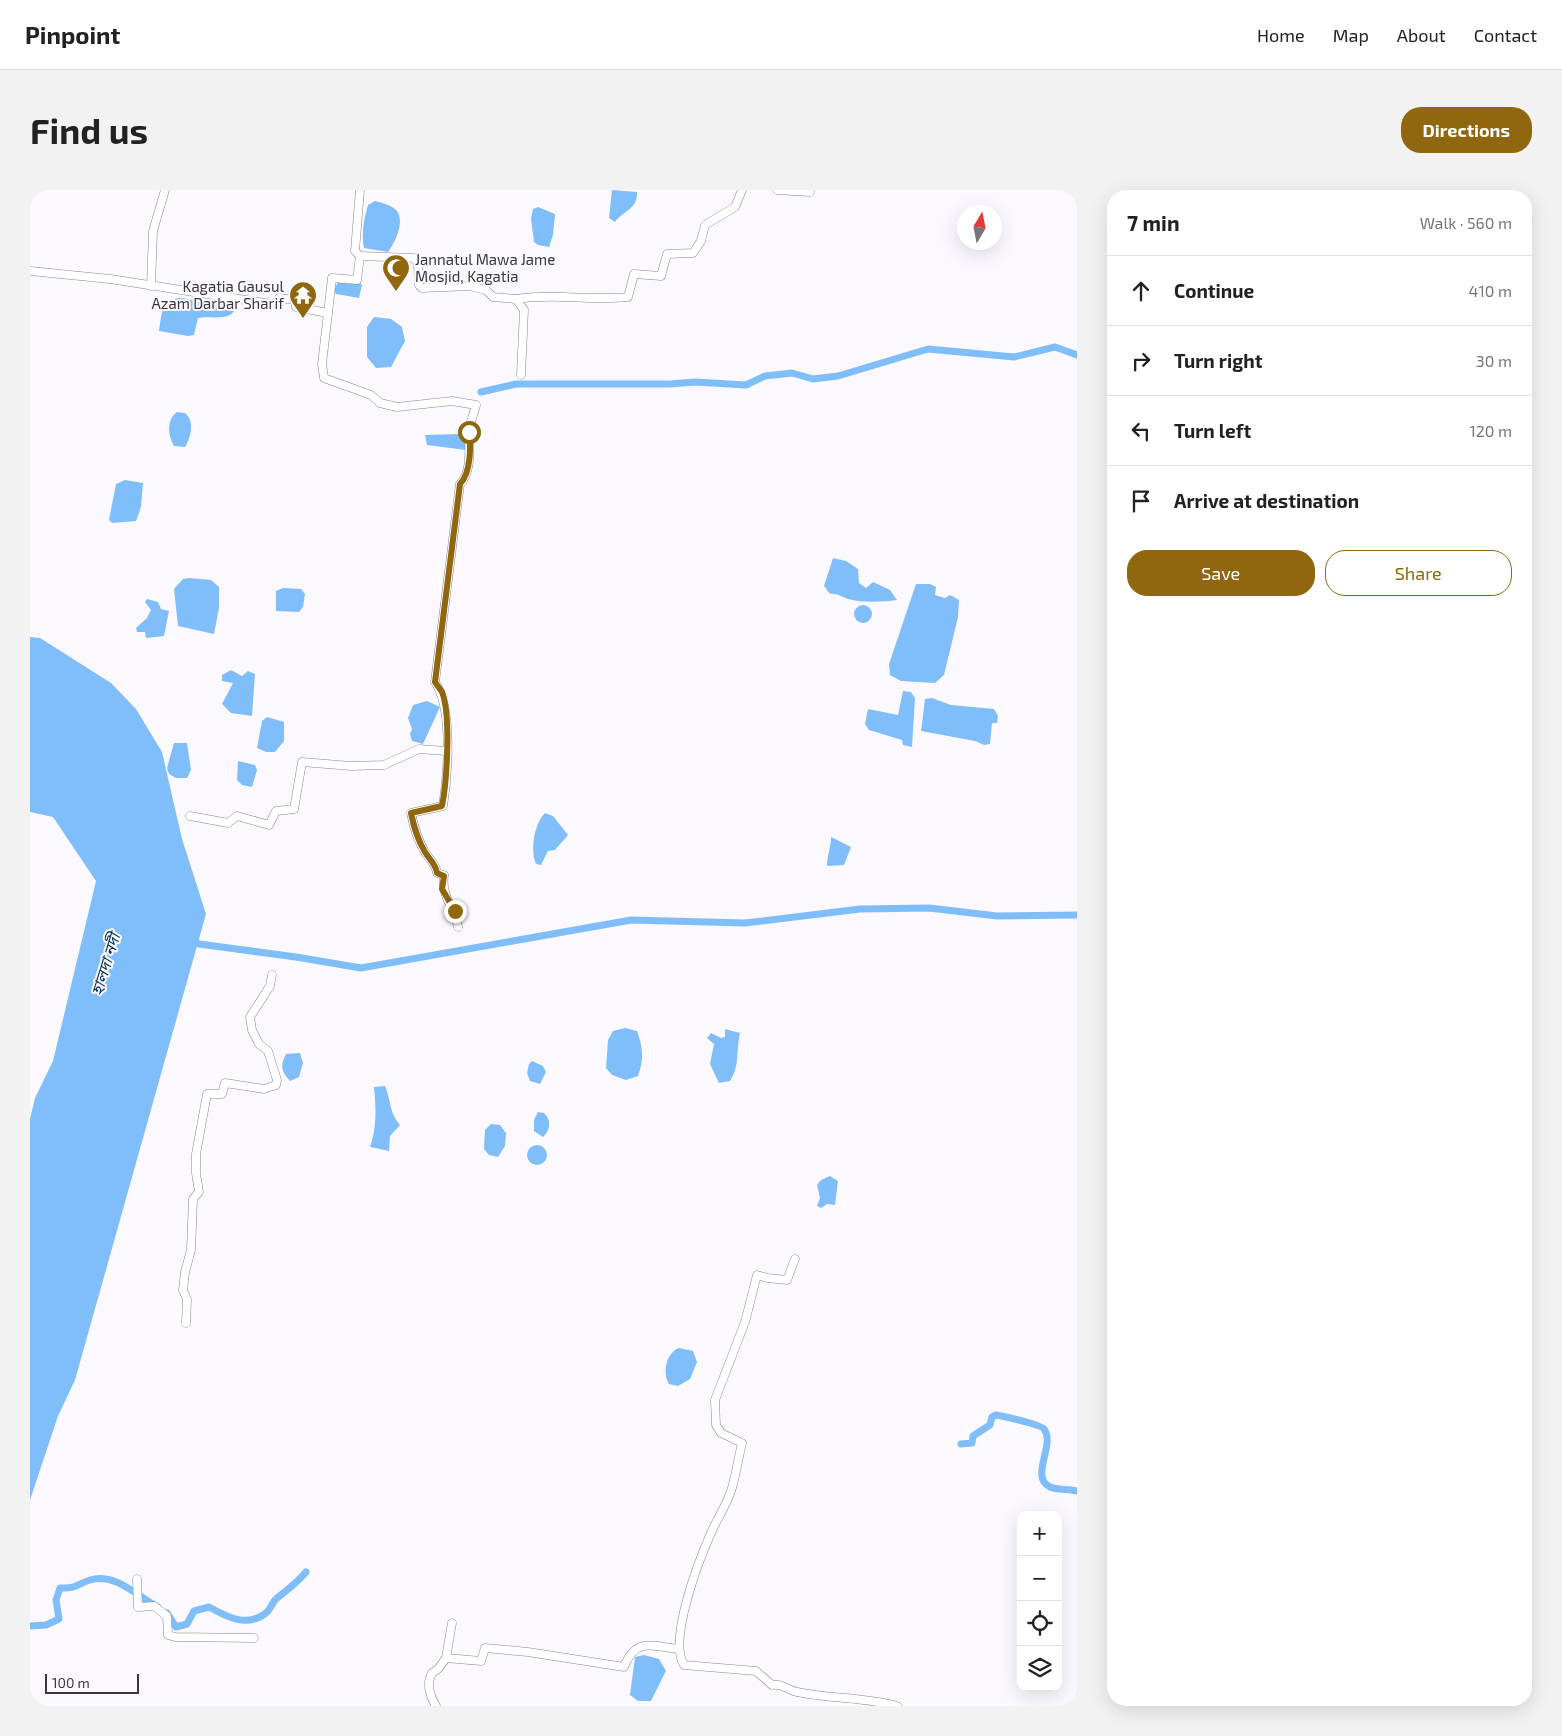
<!DOCTYPE html>
<html lang="en">
<head>
<meta charset="utf-8">
<style>
  :root { --surface:#fff; --page:#f2f2f2; --text:#222; --muted:#767676; --line:#e0e0e0; --accent:#90660e }
  body { margin:0; font-family:"Exo 2","Noto Sans Bengali",sans-serif; background:var(--page); color:var(--text) }
  .controls { position:absolute; right:15px; bottom:15px; display:grid; overflow:hidden; border-radius:10px; box-shadow:0 5px 20px #0002 }
  .controls button { width:45px; height:45px; display:grid; place-items:center; padding:0; border:0; border-bottom:1px solid var(--line); background:var(--surface); color:var(--text); font:25px sans-serif }
  .compass { position:absolute; left:927px; top:15px; width:45px; height:45px; border-radius:50%; background:var(--surface); box-shadow:0 5px 20px #0002; rotate:10deg }
  .scale { position:absolute; left:15px; bottom:12px; width:94px; box-sizing:border-box; padding-left:5px; border:2px solid #39383c; border-top:0; font-size:14px; line-height:18px; white-space:nowrap; color:#39383c; -webkit-text-stroke:4px #fbf8ff; paint-order:stroke }
  .stop { position:absolute; width:15px; height:15px; margin:-11px; border:4px solid #90660e; border-radius:50%; background:#fff }
  .stop.end { background:#90660e; border-color:#fff; box-shadow:0 1px 5px #0008 }
  .list { margin:0; padding:0; list-style:none }
  h2 { display:flex; justify-content:space-between; align-items:center; height:65px; margin:0; padding:0 20px; font-size:21px }
  h2 small { font-size:16px; font-weight:400; color:var(--muted) }
  .list li { display:grid; grid-template-columns:32px 1fr auto; gap:15px; align-items:center; box-sizing:border-box; height:70px; padding:0 20px; border-top:1px solid var(--line) }
  .list b { display:block; font-size:19px; white-space:nowrap }
  .list em { font-size:16px; font-style:normal; color:var(--muted) }
  .actions { display:flex; gap:10px; padding:15px 20px }
  .actions a { flex:1; padding:11px 0; border:1px solid var(--accent); border-radius:20px; text-align:center; font-size:18px; color:var(--accent) }
  .actions .main { background:var(--accent); color:#fff }
  .icon { flex:none; width:28px; height:28px; fill:none; stroke:currentColor; stroke-width:2; stroke-linecap:round; stroke-linejoin:round }
  .map { position:relative; flex:none; width:1047px; height:1516px; overflow:hidden; border-radius:20px }
  header { display:flex; align-items:center; gap:30px; box-sizing:border-box; height:70px; padding:0 25px; background:var(--surface); border-bottom:1px solid var(--line) }
  header strong { font-size:24px }
  nav { display:flex; gap:28px; margin-inline-start:auto; font-size:18px }
  .intro { display:flex; align-items:center; justify-content:space-between; box-sizing:border-box; height:120px; padding:0 30px }
  h1 { margin:0; font-size:35px }
  .button { padding:12px 22px; border-radius:20px; background:var(--accent); color:#fff; font-size:18px; font-weight:700 }
  main { display:flex; gap:30px; padding:0 30px }
  aside { flex:1; background:var(--surface); border-radius:20px; box-shadow:0 5px 20px #0002 }
  .map>svg:first-child { display:block }
  .water { fill:#80befb }
  .lines { fill:none; stroke-linecap:round; stroke-linejoin:round }
  .canal { stroke:#80befb; stroke-width:7 }
  .street-casing { stroke:#88848d; stroke-width:9 }
  .street { stroke:#fff; stroke-width:8 }
  .route { stroke:#90660e; stroke-width:6 }
  .labels { text-anchor:middle; dominant-baseline:central; stroke-width:4; stroke-linejoin:round; paint-order:stroke }
  .poi-label { font-size:15px; fill:#39383c; stroke:#fbf8ff; text-anchor:start }
  .water-label { font-size:16px; font-style:italic; fill:#043359; stroke:#fbf8ff }
</style>
</head>
<body>
<header>
<strong>Pinpoint</strong>
<nav><a>Home</a><a>Map</a><a>About</a><a>Contact</a></nav>
</header>
<div class="intro"><h1>Find us</h1><a class="button">Directions</a></div>
<main>
<div class="map">
<svg width="1047" height="1516" viewBox="0 0 1047 1516">
  <rect width="100%" height="100%" fill="#fbf8ff"/>
  <g class="water">
    <path d="M582 0 607 2C608 19 594 20 585 32L579 28Z"/>
    <path d="M345 11C352 13 362 15 367 21 375 32 365 53 358 62L334 58C331 44 334 29 338 15Z"/>
    <path d="M508 17 525 24 523 45 519 57 508 55 504 52 501 29 503 19Z"/>
    <path d="M308 92 330 93 332 95 329 108 306 104 304 100Z"/>
    <path d="M148 108C162 108 167 113 180 116 189 111 197 110 206 116 203 133 181 125 168 128L164 145 158 146 129 141C132 123 130 115 148 108Z"/>
    <path d="M344 127 361 129 372 137 375 151 361 177 346 178 337 167V137Z"/>
    <path d="M147 222 155 223C165 231 161 247 155 257L144 256C138 246 136 230 147 222Z"/>
    <path d="M429 244 436 246V260L397 255 395 245Z"/>
    <path d="M95 290 113 293 111 317 106 331 82 333 79 330 86 294Z"/>
    <path d="M803 368 816 371 828 379 829 393 836 398 843 392 860 400 867 410C851 412 834 413 818 409 811 407 808 403 800 404L794 396Z"/>
    <path d="M159 388 181 390 189 397V418L184 444 148 436 144 399 153 389Z"/>
    <path d="M886 394H900L906 397 905 405 915 408 920 405 929 410 928 427 914 485 905 493 871 491 860 485 859 474Z"/>
    <path d="M253 398 271 399 275 404 273 417 269 422 246 421V401Z"/>
    <path d="M117 409 128 412 131 419 139 421 134 446 116 448 115 442H107L106 438 117 428 121 420 115 412Z"/>
    <circle cx="833" cy="424" r="9"/>
    <path d="M0 447 10 448 81 493 106 519 132 562 152 649 176 724 45 1190 28 1226 0 1310V929L5 908 23 871 66 691 23 627 0 622Z"/>
    <path d="M201 480 212 486 218 481 225 484 222 526 201 523 192 514 203 493 192 491V485Z"/>
    <path d="M873 501 881 502 885 508 882 557 873 555 872 550 839 540 835 534 838 519 868 525Z"/>
    <path d="M902 508 921 515 964 519 968 526 967 533H962L960 554 954 555 945 551 891 541 895 509Z"/>
    <path d="M397 511 410 517 393 554 382 551 380 544 382 539 378 528 383 515Z"/>
    <path d="M237 527 254 532V551L245 562H236L227 558 232 531Z"/>
    <path d="M144 553H157L161 580 157 588H146L139 584 137 578Z"/>
    <path d="M208 571 225 575 227 580 222 597 212 595 207 590Z"/>
    <path d="M515 623 523 626 538 645 525 660 518 661 511 675 506 674C500 660 504 634 515 623Z"/>
    <path d="M801 647 821 657 814 675 797 676C797 665 801 657 801 647Z"/>
    <path d="M595 838 607 841C613 858 614 869 608 886L596 890 582 885 576 878 578 850 583 841Z"/>
    <path d="M695 839 710 843C706 860 710 876 700 891L689 893 680 874 684 854 677 848 681 843 691 848 695 847Z"/>
    <path d="M270 863 273 873 269 887 260 891C251 881 250 876 256 864Z"/>
    <path d="M502 871 513 876 516 882 510 894 500 891 497 883 499 874Z"/>
    <path d="M355 896C361 910 359 923 370 935L360 946 359 961 340 957C347 938 346 917 344 897Z"/>
    <path d="M508 922 514 923C522 931 520 940 513 947L504 941V930Z"/>
    <path d="M461 934 470 935 476 943 475 956 468 967 459 965 454 959 455 940Z"/>
    <circle cx="507" cy="965" r="10"/>
    <path d="M800 986 808 991 805 1015 797 1014 791 1018 787 1016 790 1008 787 995 791 990Z"/>
    <path d="M649 1158 663 1161 667 1172 660 1189 648 1196 639 1194C632 1183 636 1163 649 1158Z"/>
    <path d="M614 1465 629 1469 636 1481 621 1511H608L600 1505 605 1467Z"/>
  </g>
  <g class="lines">
    <g class="canal">
      <path d="M451 202 486 194H640L665 192 716 195 735 186 762 183 783 189 808 186 898 159 984 167 1025 157 1047 165"/>
      <path d="M161 750 169 754 266 767 331 778 601 730 715 733 830 719 899 718 967 726 1047 725"/>
      <path d="M931 1254 942 1253 943 1246 960 1235 962 1227 966 1225C973 1226 1012 1235 1014 1239 1026 1254 999 1287 1020 1297 1026 1300 1039 1299 1047 1301"/>
      <path d="M137 1423 146 1437 157 1434 164 1421 179 1417C197 1427 217 1438 236 1423 241 1419 242 1412 247 1408 258 1399 267 1393 276 1382"/>
      <path d="M0 1436 16 1435 29 1429 26 1410 30 1398C49 1398 45 1395 60 1390 85 1382 107 1406 128 1417"/>
    </g>
    <g class="street-casing">
      <g id="street">
        <path d="M747 0 780 2"/>
        <path d="M330 66 384 68 388 74 389 95 392 98 440 96 456 100 463 107 486 109 494 120 491 185"/>
        <path d="M0 81 80 89 241 114 246 113 249 108 266 110V117L298 123 302 88 327 90 330 66 325 61 330 0"/>
        <path d="M121 96 123 41 135 0"/>
        <path d="M486 109C525 103 559 111 598 107L604 84 631 86 637 64 663 63 671 51 675 35 705 17 712 0"/>
        <path d="M298 123 292 174 294 188 341 205 350 213 367 217 422 211 446 215C444 224 439 234 439 243 439 258 442 283 430 294L405 492C423 518 418 585 413 616L381 623C384 637 387 649 395 662 399 669 406 674 407 683L414 685C411 707 424 716 428 737"/>
        <path d="M160 626 198 633 207 626 239 635 246 621 264 619 272 572 321 576 354 575 389 559 416 561"/>
        <path d="M765 1069 757 1090 737 1088 727 1085 715 1132 685 1210 686 1235 691 1243 712 1253C708 1269 706 1286 701 1301 696 1316 687 1329 681 1343 669 1370 638 1450 654 1475L726 1481 742 1495C753 1493 757 1500 767 1502 800 1509 834 1507 867 1516"/>
        <path d="M156 1133 157 1109 153 1100 155 1082 161 1060 163 1009 169 1002 166 983V964L177 904H192L195 893 234 899 246 895 247 890 238 861 229 854 222 840 220 827 240 796 242 785"/>
        <path d="M107 1389 108 1417 124 1416 137 1426 138 1445 145 1447 224 1448"/>
        <path d="M416 1468 422 1433"/>
        <path d="M406 1516C400 1507 396 1493 402 1483L408 1479 416 1468 451 1471 455 1458 498 1462 594 1477C606 1447 622 1456 648 1459"/>
      </g>
    </g>
    <use href="#street" class="street"/>
  </g>
  <g class="lines">
    <path class="route" d="M425 721 412 699 414 686 407 683C406 674 399 669 395 662 387 649 384 637 381 623L412 616C417 591 421 525 412 502 410 499 407 495 405 492L430 294C441 283 441 256 439 242"/>
  </g>
  <defs>
    <g id="mosque-pin" transform="scale(1.4375)"><path d="M0 17L-7.5 6A9.5 9.5 0 1 1 7.5 6Z" fill="#90660e" stroke="#fbf8ff"/><path d="M3.5-4.9A6 6 0 1 0 3.5 4.9A5 5 0 1 1 3.5-4.9Z" fill="#fff"/></g>
    <g id="temple-pin" transform="scale(1.4375)"><path d="M0 17L-7.5 6A9.5 9.5 0 1 1 7.5 6Z" fill="#90660e" stroke="#fbf8ff"/><path d="M0-6L5-2H3V0L6.5 2.5H4V6H1.5V3h-3V6H-4V2.5H-6.5L-3 0V-2H-5Z" fill="#fff"/></g>
  </defs>
  <g fill-rule="evenodd">
    <use href="#mosque-pin" x="366" y="78"/>
    <use href="#temple-pin" x="273" y="105"/>
  </g>
  <g class="labels">
    <g class="poi-label">
      <text x="385" y="69">Jannatul Mawa Jame<tspan x="385" dy="17">Mosjid, Kagatia</tspan></text>
      <text x="254" y="96" text-anchor="end">Kagatia Gausul<tspan x="254" dy="17">Azam Darbar Sharif</tspan></text>
    </g>
    <g class="water-label">
      <text transform="translate(75 774) rotate(-73)">হালদা নদী</text>
    </g>
  </g>
</svg>
<div class="controls">
<button>+</button>
<button>−</button>
<button><svg class="icon" aria-label="locate" viewBox="0 0 24 24"><circle cx="12" cy="12" r="6"/><path d="M12 2v4M12 18v4M2 12h4M18 12h4"/></svg></button>
<button><svg class="icon" aria-label="layers" viewBox="0 0 24 24"><path d="M12 4l9 5-9 5-9-5zM3 14l9 5 9-5"/></svg></button>
</div>
<svg class="compass" viewBox="-18 -18 36 36"><path d="M0-13l5 13h-10z" fill="#e53935"/><path d="M0 13l5-13h-10z" fill="#767676"/></svg>
<div class="scale">100 m</div>
<div class="stop" style="left:439px;top:242px"></div>
<div class="stop end" style="left:425px;top:721px"></div>
</div>
<aside>
<h2>7 min<small>Walk · 560 m</small></h2>
<ul class="list">
<li><svg class="icon" aria-label="ahead" viewBox="0 0 24 24"><path d="M12 20V5M6 11l6-6 6 6"/></svg><div><b>Continue</b></div><em>410 m</em></li>
<li><svg class="icon" aria-label="right" viewBox="0 0 24 24"><path d="M7 20v-9h11M14 6l5 5-5 5"/></svg><div><b>Turn right</b></div><em>30 m</em></li>
<li><svg class="icon" aria-label="left" viewBox="0 0 24 24"><path d="M17 20v-9H6M10 6l-5 5 5 5"/></svg><div><b>Turn left</b></div><em>120 m</em></li>
<li><svg class="icon" aria-label="arrive" viewBox="0 0 24 24"><path d="M6 21V4h12l-3 4 3 4H6"/></svg><div><b>Arrive at destination</b></div></li>
</ul>
<div class="actions"><a class="main">Save</a><a>Share</a></div>
</aside>
</main>
</body>
</html>
